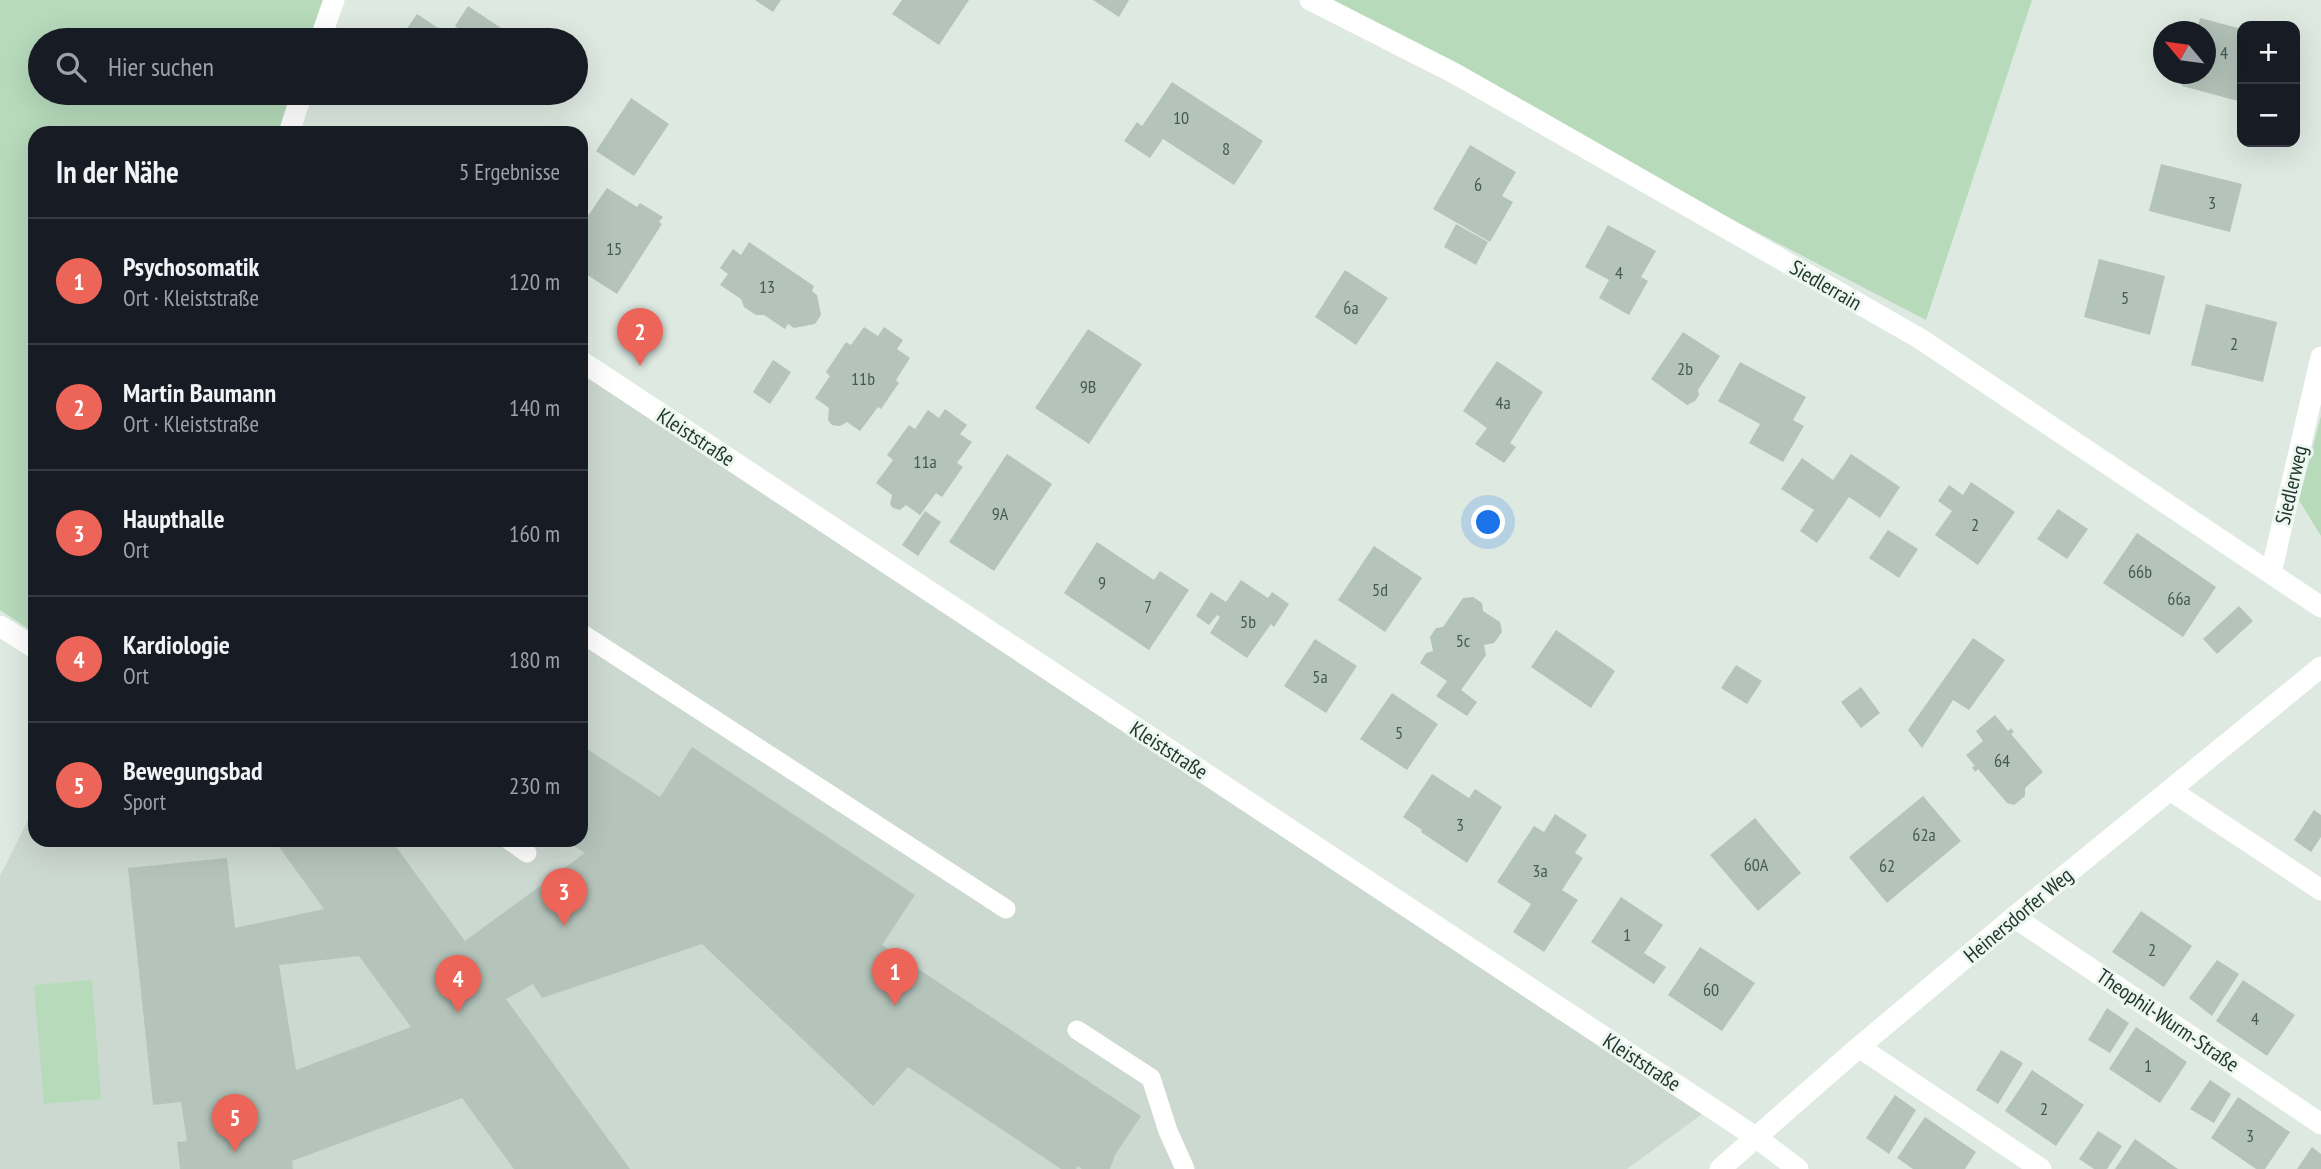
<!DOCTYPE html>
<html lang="de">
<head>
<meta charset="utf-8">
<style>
  :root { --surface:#171b24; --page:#242831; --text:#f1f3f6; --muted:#9ea1a6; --line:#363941; --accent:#ed6459 }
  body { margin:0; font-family:"PT Sans Narrow",sans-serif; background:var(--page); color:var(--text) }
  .controls { position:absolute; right:21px; top:21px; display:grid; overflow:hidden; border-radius:14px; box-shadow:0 7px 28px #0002 }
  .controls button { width:63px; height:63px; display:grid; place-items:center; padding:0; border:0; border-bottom:2px solid var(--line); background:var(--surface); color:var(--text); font:35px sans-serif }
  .compass { position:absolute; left:2153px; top:21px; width:63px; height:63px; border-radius:50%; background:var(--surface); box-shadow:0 7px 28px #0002; rotate:299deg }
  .you { position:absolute; left:1489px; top:523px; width:24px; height:24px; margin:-18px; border:5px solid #fff; border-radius:50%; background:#1a73e8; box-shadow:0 0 0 10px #1a73e833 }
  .badge { display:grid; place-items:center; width:46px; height:46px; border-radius:50%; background:var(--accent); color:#fff; font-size:23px; font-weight:700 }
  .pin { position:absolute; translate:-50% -58px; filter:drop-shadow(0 2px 4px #0008) }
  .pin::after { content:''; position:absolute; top:37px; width:24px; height:21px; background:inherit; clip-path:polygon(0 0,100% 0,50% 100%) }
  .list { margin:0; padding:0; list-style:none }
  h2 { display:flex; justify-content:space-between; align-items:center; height:91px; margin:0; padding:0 28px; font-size:30px }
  h2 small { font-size:23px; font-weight:400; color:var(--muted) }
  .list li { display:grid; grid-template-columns:46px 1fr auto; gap:21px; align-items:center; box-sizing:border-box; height:126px; padding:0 28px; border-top:2px solid var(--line) }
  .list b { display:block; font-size:26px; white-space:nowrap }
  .list p { margin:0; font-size:23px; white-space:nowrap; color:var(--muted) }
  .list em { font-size:23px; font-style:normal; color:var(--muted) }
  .icon { flex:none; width:38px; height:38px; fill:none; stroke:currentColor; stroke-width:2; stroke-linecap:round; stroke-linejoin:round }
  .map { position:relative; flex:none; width:2321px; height:1169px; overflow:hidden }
  .search { position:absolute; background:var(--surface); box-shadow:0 7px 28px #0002; left:28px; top:28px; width:560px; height:77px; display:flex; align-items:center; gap:18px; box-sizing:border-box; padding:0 24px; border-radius:38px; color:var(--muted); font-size:26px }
  .panel { position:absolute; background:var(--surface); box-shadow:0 7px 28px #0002; left:28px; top:126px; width:560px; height:721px; border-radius:21px }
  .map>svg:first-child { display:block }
  .built { fill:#ccd9d1 }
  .green { fill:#b7dabb }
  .building { fill:#b4c4bb; fill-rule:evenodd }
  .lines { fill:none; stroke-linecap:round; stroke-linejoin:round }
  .service { stroke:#fff; stroke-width:19 }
  .minor { stroke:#fff; stroke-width:21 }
  .labels { text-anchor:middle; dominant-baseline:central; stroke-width:6; stroke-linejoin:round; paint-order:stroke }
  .number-label { font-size:18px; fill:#455b51 }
  .street-label { font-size:21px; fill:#20382e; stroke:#eef6f1 }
</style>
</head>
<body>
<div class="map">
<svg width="2321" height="1169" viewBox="0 0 2321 1169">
  <rect width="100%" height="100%" fill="#dee9e2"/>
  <path class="built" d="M581 360 1709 1109 1627 1169H0V876L35 806V840H581Z"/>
  <g class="green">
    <path d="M0 0H328L316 40H40V93H297L281 133H35V633L0 610Z"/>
    <path d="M1310 0H2032L1926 320Z"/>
    <path d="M2321 416V536L2299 500Z"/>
    <path d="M92 980 101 1099 44 1104 34 985Z"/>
  </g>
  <g class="building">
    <path d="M755 0H781L773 12Z"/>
    <path d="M902 0H969L939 45 892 14Z"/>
    <path d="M1093 0H1129L1119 17Z"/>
    <path d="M468 6 510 34 506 40H476L455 26Z"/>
    <path d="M417 14 456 40H399Z"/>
    <path d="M2200 18 2242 29V102L2182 86 2186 74H2206V32H2197Z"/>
    <path d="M1172 82 1263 141 1234 185 1163 139 1150 158 1124 141 1137 122 1142 126Z"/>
    <path d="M631 98 669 124 634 176 596 151Z"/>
    <path d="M1470 145 1516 172 1502 196 1513 202 1490 242 1433 209Z"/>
    <path d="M2161 164 2242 184 2230 232 2149 211Z"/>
    <path d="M607 188 637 207 640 203 663 217 659 222 662 224 617 294 581 271V226Z"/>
    <path d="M1456 224 1488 242 1476 265 1444 247Z"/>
    <path d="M1608 225 1656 251 1641 277 1648 281 1629 315 1599 298 1609 280 1585 267Z"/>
    <path d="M749 242 814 286 812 291 817 295 821 315 815 324 794 328 788 324 785 329 764 315H756L744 307 741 299 720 285 728 274 720 268 733 249 741 255Z"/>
    <path d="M2099 259 2165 276 2150 335 2084 317Z"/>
    <path d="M1345 270 1388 298 1356 345 1315 317Z"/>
    <path d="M2206 304 2277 322 2263 382 2191 365Z"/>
    <path d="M864 327 878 336 884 327 903 340 897 349 910 358 896 380 899 383 881 409 878 407 860 431 847 422 840 426 832 425 828 420 829 408 815 398 830 376 826 372 846 342 851 345Z"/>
    <path d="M1088 329 1142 364 1089 444 1035 408Z"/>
    <path d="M1683 332 1720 356 1698 390 1699 395 1695 401 1687 405 1651 379Z"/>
    <path d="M773 360 791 372 770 404 753 392Z"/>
    <path d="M1497 361 1543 392 1510 443 1516 447 1504 463 1475 444 1487 428 1463 411Z"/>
    <path d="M1740 362 1806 397 1793 420 1804 426 1783 462 1749 443 1760 424 1718 401Z"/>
    <path d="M945 409 967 425 960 434 972 442 957 463 963 467 942 497 936 493 920 515 906 505 900 510 893 508 890 504 892 495 876 483 893 460 887 455 909 425 915 429 928 410 939 418Z"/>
    <path d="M1007 454 1052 484 994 571 949 542Z"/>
    <path d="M1851 454 1900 487 1880 518 1849 497 1817 543 1800 531 1814 510 1781 489 1802 458 1833 480Z"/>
    <path d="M1971 482 2015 512 1978 565 1935 535 1952 511 1938 501 1949 485 1963 495Z"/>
    <path d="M2058 509 2088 529 2067 559 2037 539Z"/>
    <path d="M925 511 941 522 918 556 902 545Z"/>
    <path d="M1888 530 1918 549 1899 578 1869 558Z"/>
    <path d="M2137 533 2216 587 2183 637 2103 583Z"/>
    <path d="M1097 542 1154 580 1160 571 1189 590 1149 650 1064 593Z"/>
    <path d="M1374 546 1422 578 1385 632 1338 600Z"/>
    <path d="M1241 580 1268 598 1272 592 1289 604 1274 627 1271 624 1247 658 1210 633 1220 617 1217 615 1209 625 1196 616 1211 592 1226 602Z"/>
    <path d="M1473 597 1482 603 1483 611 1500 622 1502 632 1494 643 1484 645 1486 655 1461 690 1477 702 1467 716 1436 696 1447 681 1420 663 1426 653 1433 651 1430 637 1436 628 1443 627 1463 598Z"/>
    <path d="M2239 606 2253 621 2217 654 2203 639Z"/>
    <path d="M1556 630 1615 671 1591 708 1531 667Z"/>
    <path d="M1973 638 2005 660 1969 710 1953 700 1922 748 1908 730Z"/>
    <path d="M1315 639 1357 666 1326 713 1284 686Z"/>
    <path d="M1736 665 1762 681 1747 704 1721 688Z"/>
    <path d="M1861 687 1880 713 1861 728 1841 702Z"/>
    <path d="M1392 693 1438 724 1407 770 1360 739Z"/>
    <path d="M1995 715 2008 731 2011 728 2014 732 2011 734 2043 772 2025 788V796L2014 805 2007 803 1978 769 1975 772 1972 767 1975 766 1966 755 1983 741 1976 731Z"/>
    <path d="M581 745 660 797 692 747 915 895 882 945 1141 1116 1115 1155 1110 1169H1082L1078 1166 1076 1169H1061L908 1067 873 1106 702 944 542 998 533 984 506 999 630 1169H514L462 1098 292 1161 293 1169H180L177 1142 187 1141 181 1102 153 1105 128 868 227 858 235 928 324 909 274 840H391L465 941 585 853 565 840H581ZM359 956 411 1027 296 1070 279 965Z"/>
    <path d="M1432 774 1469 798 1475 789 1502 807 1467 863 1421 832 1422 830 1403 817Z"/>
    <path d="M1923 796 1961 841 1887 903 1849 857Z"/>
    <path d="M2314 810 2321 815V837L2311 852 2294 840Z"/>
    <path d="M1555 814 1587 835 1575 853 1583 858 1562 890 1578 900 1544 952 1513 932 1531 904 1497 882 1534 826 1544 832Z"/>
    <path d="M1755 818 1801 873 1758 911 1710 855Z"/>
    <path d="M1621 897 1663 925 1644 953 1666 967 1654 984 1591 942Z"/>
    <path d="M2141 911 2192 946 2164 987 2112 952Z"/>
    <path d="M1700 947 1755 983 1722 1031 1668 995Z"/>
    <path d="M2217 960 2239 974 2212 1016 2189 998Z"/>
    <path d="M2243 980 2295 1015 2267 1056 2216 1021Z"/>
    <path d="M2107 1008 2129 1023 2110 1053 2088 1040Z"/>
    <path d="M2136 1027 2187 1062 2160 1103 2109 1069Z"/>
    <path d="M2001 1050 2023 1063 1998 1104 1976 1090Z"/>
    <path d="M2032 1070 2084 1105 2056 1146 2005 1111Z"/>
    <path d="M2210 1080 2231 1094 2214 1123 2190 1109Z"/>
    <path d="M1895 1095 1916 1110 1889 1154 1866 1138Z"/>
    <path d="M2238 1097 2290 1132 2265 1169H2256L2211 1138Z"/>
    <path d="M1925 1117 1976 1152 1965 1169H1913L1897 1158Z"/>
    <path d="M2098 1131 2122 1146 2107 1169H2094L2079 1159Z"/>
    <path d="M2135 1139 2178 1169H2115Z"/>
    <path d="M2312 1147 2321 1154V1169H2297Z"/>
  </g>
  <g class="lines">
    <g class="service">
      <path d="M581 633 1006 909"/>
      <path d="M509 840 527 853"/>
      <path d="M1077 1030 1151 1078 1168 1131 1185 1169"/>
    </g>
    <g class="minor">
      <path d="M1310 0 1454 73 1919 338 2321 607"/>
      <path d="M320 40 334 0"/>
      <path d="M289 133 302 93"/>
      <path d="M581 361 1757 1138 1798 1169"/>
      <path d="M2271 573 2321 357"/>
      <path d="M0 626 35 648"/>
      <path d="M2170 790 2321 890"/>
      <path d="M2014 917 2321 1124"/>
      <path d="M1859 1047 2041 1169"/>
      <path d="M1720 1169 1859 1047 2014 917 2321 667"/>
    </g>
  </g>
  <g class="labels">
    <g class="number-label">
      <text x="2224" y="52">4</text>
      <text x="1181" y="117">10</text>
      <text x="1226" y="148">8</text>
      <text x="1478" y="184">6</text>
      <text x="2212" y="202">3</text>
      <text x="614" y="248">15</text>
      <text x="1619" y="272">4</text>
      <text x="767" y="286">13</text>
      <text x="2125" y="297">5</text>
      <text x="1351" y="307">6a</text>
      <text x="2234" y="343">2</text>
      <text x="1685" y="368">2b</text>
      <text x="863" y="378">11b</text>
      <text x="1088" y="386">9B</text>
      <text x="1503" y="402">4a</text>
      <text x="925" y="461">11a</text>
      <text x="1000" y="513">9A</text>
      <text x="1975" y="524">2</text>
      <text x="2140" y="571">66b</text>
      <text x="1102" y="582">9</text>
      <text x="1380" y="589">5d</text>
      <text x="2179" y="598">66a</text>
      <text x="1148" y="606">7</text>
      <text x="1248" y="621">5b</text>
      <text x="1463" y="640">5c</text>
      <text x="1320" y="676">5a</text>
      <text x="1399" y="732">5</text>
      <text x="2002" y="760">64</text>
      <text x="1460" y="824">3</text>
      <text x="1924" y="834">62a</text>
      <text x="1756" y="864">60A</text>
      <text x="1887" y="865">62</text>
      <text x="1540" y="870">3a</text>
      <text x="1627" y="934">1</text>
      <text x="2152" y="949">2</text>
      <text x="1711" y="989">60</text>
      <text x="2255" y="1018">4</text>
      <text x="2148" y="1065">1</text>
      <text x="2044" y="1108">2</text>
      <text x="2250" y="1135">3</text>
    </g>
    <g class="street-label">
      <text transform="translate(1826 285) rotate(30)">Siedlerrain</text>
      <text transform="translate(696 437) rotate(33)">Kleiststraße</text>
      <text transform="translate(2291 485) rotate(-77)">Siedlerweg</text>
      <text transform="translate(1169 750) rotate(33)">Kleiststraße</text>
      <text transform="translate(2018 915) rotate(-40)">Heinersdorfer Weg</text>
      <text transform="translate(2168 1020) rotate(34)">Theophil-Wurm-Straße</text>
      <text transform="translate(1642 1062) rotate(33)">Kleiststraße</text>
    </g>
  </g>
</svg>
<div class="controls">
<button>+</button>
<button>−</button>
</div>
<svg class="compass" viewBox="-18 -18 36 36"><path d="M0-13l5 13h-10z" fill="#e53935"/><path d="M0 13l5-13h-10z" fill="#9ea1a6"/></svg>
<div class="you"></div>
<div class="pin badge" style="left:895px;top:1006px">1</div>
<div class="pin badge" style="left:640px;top:366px">2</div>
<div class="pin badge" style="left:564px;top:926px">3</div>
<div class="pin badge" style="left:458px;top:1013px">4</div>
<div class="pin badge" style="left:235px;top:1152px">5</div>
<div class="search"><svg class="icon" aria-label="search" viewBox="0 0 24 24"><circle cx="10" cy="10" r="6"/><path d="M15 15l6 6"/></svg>Hier suchen</div>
<section class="panel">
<h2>In der Nähe<small>5 Ergebnisse</small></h2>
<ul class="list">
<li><span class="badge">1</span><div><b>Psychosomatik</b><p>Ort · Kleiststraße</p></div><em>120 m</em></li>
<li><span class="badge">2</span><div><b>Martin Baumann</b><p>Ort · Kleiststraße</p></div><em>140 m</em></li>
<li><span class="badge">3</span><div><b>Haupthalle</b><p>Ort</p></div><em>160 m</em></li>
<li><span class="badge">4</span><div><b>Kardiologie</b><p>Ort</p></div><em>180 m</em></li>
<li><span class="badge">5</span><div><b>Bewegungsbad</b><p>Sport</p></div><em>230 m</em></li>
</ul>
</section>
</div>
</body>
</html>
